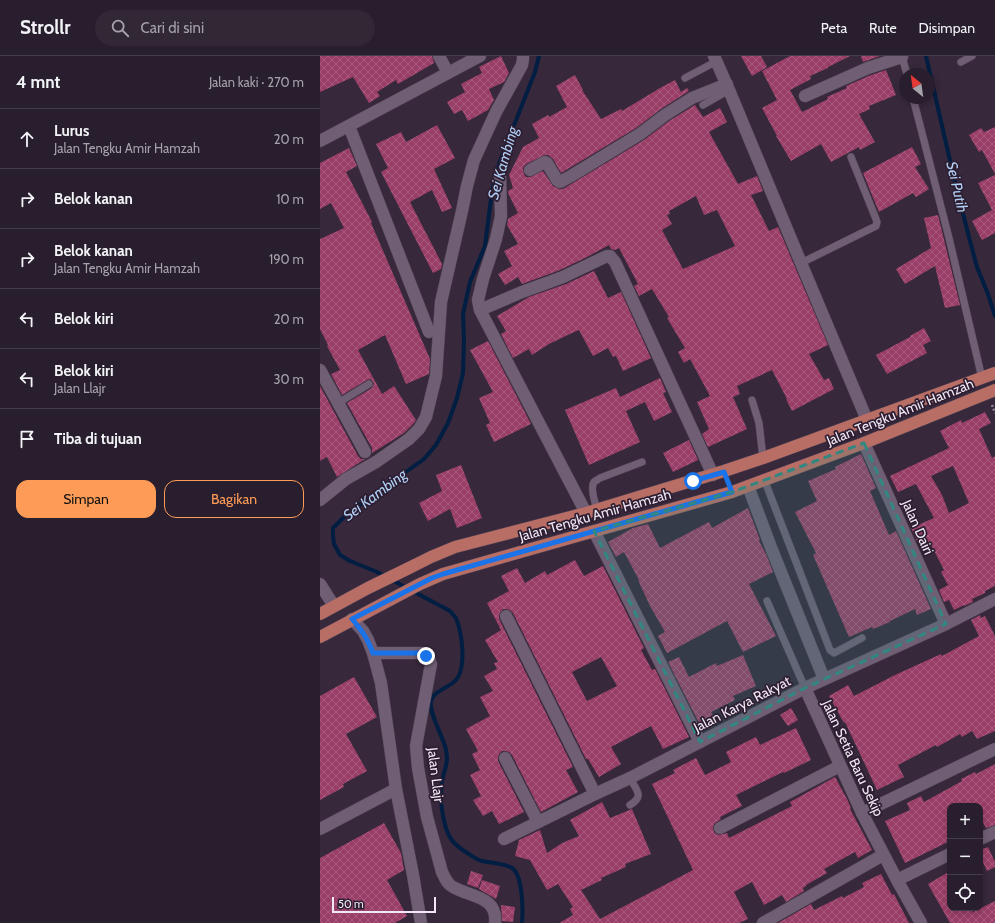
<!DOCTYPE html>
<html lang="id">
<head>
<meta charset="utf-8">
<style>
  :root { --surface:#291e2d; --page:#312735; --text:#f1f3f6; --muted:#a5a2aa; --line:#453c49; --accent:#fe9c57 }
  body { margin:0; font-family:Cabin,sans-serif; background:var(--page); color:var(--text) }
  .controls { position:absolute; right:12px; bottom:12px; display:grid; overflow:hidden; border-radius:8px; box-shadow:0 2px 6px #0003 }
  .controls button { width:36px; height:36px; display:grid; place-items:center; padding:0; border:0; border-bottom:1px solid var(--line); background:var(--surface); color:var(--text); font:20px sans-serif }
  .compass { position:absolute; left:579px; top:12px; width:36px; height:36px; border-radius:50%; background:var(--surface); box-shadow:0 2px 6px #0003; rotate:331deg }
  .scale { position:absolute; left:12px; bottom:10px; width:104px; box-sizing:border-box; padding-left:4px; border:2px solid #f2e8f5; border-top:0; font-size:11px; line-height:14px; white-space:nowrap; color:#f2e8f5; -webkit-text-stroke:3px #2d1e31; paint-order:stroke }
  .stop { position:absolute; width:12px; height:12px; margin:-9px; border:3px solid #1a73e8; border-radius:50%; background:#fff }
  .stop.end { background:#1a73e8; border-color:#fff; box-shadow:0 1px 4px #0008 }
  .list { margin:0; padding:0; list-style:none }
  h2 { display:flex; justify-content:space-between; align-items:center; height:52px; margin:0; padding:0 16px; font-size:17px }
  h2 small { font-size:13px; font-weight:400; color:var(--muted) }
  .list li { display:grid; grid-template-columns:26px 1fr auto; gap:12px; align-items:center; box-sizing:border-box; height:60px; padding:0 16px; border-top:1px solid var(--line) }
  .list b { display:block; font-size:15px; white-space:nowrap }
  .list p { margin:0; font-size:13px; white-space:nowrap; color:var(--muted) }
  .list em { font-size:13px; font-style:normal; color:var(--muted) }
  .actions { display:flex; gap:8px; padding:12px 16px }
  .actions a { flex:1; padding:9px 0; border:1px solid var(--accent); border-radius:12px; text-align:center; font-size:14px; color:var(--accent) }
  .actions .main { background:var(--accent); color:#111 }
  .icon { flex:none; width:22px; height:22px; fill:none; stroke:currentColor; stroke-width:2; stroke-linecap:round; stroke-linejoin:round }
  .map { position:relative; flex:none; width:675px; height:867px; overflow:hidden }
  header { display:flex; align-items:center; gap:24px; box-sizing:border-box; height:56px; padding:0 20px; background:var(--surface); border-bottom:1px solid var(--line) }
  header strong { font-size:19px }
  nav { display:flex; gap:22px; margin-inline-start:auto; font-size:14px }
  .search { width:280px; height:36px; background:var(--page); display:flex; align-items:center; gap:10px; box-sizing:border-box; padding:0 14px; border-radius:22px; color:var(--muted); font-size:15px }
  main { display:flex }
  aside { flex:1; background:var(--surface) }
  .map>svg:first-child { display:block }
  .lines { fill:none; stroke-linecap:round; stroke-linejoin:round }
  .stream { stroke:#001e42; stroke-width:4 }
  .building { fill:url(#building-cross-hatch); fill-rule:evenodd }
  .lane-casing { stroke:#524455; stroke-width:8 }
  .street-casing { stroke:#524455; stroke-width:13 }
  .secondary-casing { stroke:#524455; stroke-width:13 }
  .primary-casing { stroke:#524455; stroke-width:13 }
  .path { stroke:#908494; stroke-width:2.5; stroke-dasharray:2 2; stroke-linecap:butt }
  .lane { stroke:#6f5e74; stroke-width:7 }
  .street { stroke:#6f5e74; stroke-width:12 }
  .secondary { stroke:#6f5e74; stroke-width:12 }
  .primary { stroke:#b86e64; stroke-width:12 }
  .route { stroke:#1a73e8; stroke-width:5 }
  .marked { fill:#318782; fill-opacity:0.2; stroke:#318782; stroke-width:3; stroke-dasharray:8 5; stroke-linejoin:round }
  .labels { text-anchor:middle; dominant-baseline:central; stroke-width:3.5; stroke-linejoin:round; paint-order:stroke }
  .street-label { font-size:14px; fill:#f2e8f5; stroke:#2d1e31 }
  .water-label { font-size:15px; font-style:italic; fill:#b0cff5; stroke:#2d1e31 }
</style>
</head>
<body>
<header>
<strong>Strollr</strong>
<div class="search"><svg class="icon" aria-label="search" viewBox="0 0 24 24"><circle cx="10" cy="10" r="6"/><path d="M15 15l6 6"/></svg>Cari di sini</div>
<nav><a>Peta</a><a>Rute</a><a>Disimpan</a></nav>
</header>
<main>
<aside>
<h2>4 mnt<small>Jalan kaki · 270 m</small></h2>
<ul class="list">
<li><svg class="icon" aria-label="ahead" viewBox="0 0 24 24"><path d="M12 20V5M6 11l6-6 6 6"/></svg><div><b>Lurus</b><p>Jalan Tengku Amir Hamzah</p></div><em>20 m</em></li>
<li><svg class="icon" aria-label="right" viewBox="0 0 24 24"><path d="M7 20v-9h11M14 6l5 5-5 5"/></svg><div><b>Belok kanan</b></div><em>10 m</em></li>
<li><svg class="icon" aria-label="right" viewBox="0 0 24 24"><path d="M7 20v-9h11M14 6l5 5-5 5"/></svg><div><b>Belok kanan</b><p>Jalan Tengku Amir Hamzah</p></div><em>190 m</em></li>
<li><svg class="icon" aria-label="left" viewBox="0 0 24 24"><path d="M17 20v-9H6M10 6l-5 5 5 5"/></svg><div><b>Belok kiri</b></div><em>20 m</em></li>
<li><svg class="icon" aria-label="left" viewBox="0 0 24 24"><path d="M17 20v-9H6M10 6l-5 5 5 5"/></svg><div><b>Belok kiri</b><p>Jalan Llajr</p></div><em>30 m</em></li>
<li><svg class="icon" aria-label="arrive" viewBox="0 0 24 24"><path d="M6 21V4h12l-3 4 3 4H6"/></svg><div><b>Tiba di tujuan</b></div></li>
</ul>
<div class="actions"><a class="main">Simpan</a><a>Bagikan</a></div>
</aside>
<div class="map">
<svg width="675" height="867" viewBox="0 0 675 867">
  <defs>
    <pattern id="building-cross-hatch" width="8" height="8" patternUnits="userSpaceOnUse"><rect width="8" height="8" fill="#993e66"/><path d="M0 0l8 8M0 8l8-8" fill="none" stroke="#a85a7c"/></pattern>
  </defs>
  <rect width="100%" height="100%" fill="#37283c"/>
  <g class="lines">
    <g class="stream">
      <path d="M606 0 634 122 650 185 657 211 668 238 675 260"/>
      <path d="M202 867C203 855 203 819 192 812 184 807 171 807 162 805 158 804 153 801 149 798 142 794 136 790 131 783 125 774 122 755 121 745 121 739 121 732 122 726 124 713 129 708 126 694 124 682 108 656 111 645 114 634 129 632 136 624 147 611 142 577 136 562 134 560 132 557 130 555L57 516 30 505 20 499 14 488 13 480V472L26 459 104 403 116 389 128 367 137 342 143 317 144 284 143 258 150 226 165 190 172 135 180 105 215 16 219 0"/>
    </g>
  </g>
  <g class="building">
    <path d="M0 0H112L114 7 78 28 76 24 57 36 60 40 49 47 33 21 0 36Z"/>
    <path d="M181 0 189 17 184 26 169 33 174 44 168 54 148 65 142 54 134 58 127 46 145 36 141 28 162 17 159 11Z"/>
    <path d="M421 0H441L447 11 432 20Z"/>
    <path d="M470 0H530L508 11V12L490 20 491 23 470 34 482 56 508 43 507 41 527 32 526 30 551 19 566 14 576 39 549 50 550 53 539 58 555 86 540 94 539 91 511 106 501 88 471 105 456 80H457L442 52 457 44 442 15Z"/>
    <path d="M541 0H560L543 6Z"/>
    <path d="M255 19 263 34H262L281 63 301 53 302 55 340 32 355 24 361 36 367 32 369 35 341 53 316 72 241 117 233 103 228 99H225L206 108 204 110 203 113 204 118 206 121H210L223 115 233 130 239 133H243L324 84 349 65 375 49 383 61 400 52 407 66 389 76 418 128 437 120 443 135 431 139 449 175 458 171 508 289 489 298 504 324 509 322 514 333 472 355 466 343H467L452 314 417 330 420 338 413 341 427 373 388 391 382 378 389 373 377 346 390 340 370 303 364 307 358 296 365 292 347 262 349 261 332 233 319 240 314 230 318 228 299 192 295 194 291 193 289 189 267 201 240 214 202 228 198 221 185 229 178 218 192 210 184 195 198 188 187 169 188 163 198 157 188 137V135L193 132 189 119 203 91 219 82 212 68 228 59 229 61 247 51 236 30ZM376 140 384 159 397 154 415 190 363 213 342 174 352 168 347 159 350 158 349 155Z"/>
    <path d="M117 69 135 102 114 113 132 152 122 156 112 134 90 146 122 208 121 213 113 217 61 116 68 112 56 88 81 76 86 86Z"/>
    <path d="M675 71V118L662 94 659 96 649 79 661 72 664 76Z"/>
    <path d="M592 91 601 108 595 111 609 133 596 141 593 137 559 156 543 117Z"/>
    <path d="M29 92 37 110 26 116 52 166 51 167 110 303 109 318 86 328 65 279 38 294 62 338 74 330 96 364 93 368 84 377 52 397V392L27 347 52 332 54 328 53 326 51 323 47 324 22 339 11 318 20 314 7 290 8 289 0 273V183L24 172 11 147 0 153V107Z"/>
    <path d="M675 119V177L662 184 652 165 672 154 658 127Z"/>
    <path d="M618 159 640 249 625 252 615 210 585 228 576 213 611 192 604 162Z"/>
    <path d="M274 215 288 242 301 236 331 302 303 315 296 300 293 301 288 292 273 300 259 274 252 277 229 288 212 299 209 293 193 302 181 278 186 275 177 260 209 241 246 228Z"/>
    <path d="M604 272 611 285 603 289 607 297 567 318 556 299 590 281V280Z"/>
    <path d="M168 285 211 368 174 386 166 369 170 367 159 342 173 336 150 294Z"/>
    <path d="M340 322 346 336 343 337 352 356 334 365 325 346 306 355 320 386 269 409 245 354 296 332 300 341Z"/>
    <path d="M0 330 38 400 41 403H45L17 421 7 401 0 405Z"/>
    <path d="M665 356 671 367 659 373 672 402 675 400V530L665 535V537L652 543 653 546 644 550V549L634 554 629 544 624 546 619 534 628 529 621 516 624 514 610 487 600 491 591 472 614 462 596 428 578 436 570 420 629 392 620 375 641 364 642 367ZM633 410 649 447 629 457 622 439 611 420Z"/>
    <path d="M369 384 378 404 353 416 343 397Z"/>
    <path d="M541 398 556 432 550 435 569 479 576 475 611 553 597 559 595 553 570 565V566L553 573 552 571 529 581 493 499 496 497 475 456 497 445 488 425 516 413 515 411Z"/>
    <path d="M141 409 162 462 137 472 130 453 108 465 99 447 122 435 116 419Z"/>
    <path d="M428 452 440 484 439 485 446 498 453 516 429 528 456 580 423 596 407 565 347 597 338 580 345 576 330 550 318 524H319L304 496 296 501 288 486 313 472 328 468 340 492 389 466 392 472Z"/>
    <path d="M255 504 264 520 283 510 324 592 321 594 332 614 335 613 369 681 343 693 331 670 291 691 301 708 279 721 268 703H266L193 557 190 554 186 553H183L180 556 179 560V563L253 711 246 714 258 736 221 756 192 699 189 696 185 695H182L179 698 178 702V705L204 756 179 768 172 755 163 760 153 744 161 740 150 719 160 714 152 698 158 695 146 673 170 660 160 641 173 635 164 620 177 613 174 607 178 606 165 584 181 574 167 547 189 535 181 520 197 512 205 527 225 515 227 519ZM281 601 297 630 267 645 252 616Z"/>
    <path d="M660 559 661 562 665 560 675 580V675L657 683 652 675 642 681 640 678 617 691 616 689 578 709 584 721 557 734 525 666 524 667 509 640 528 629 534 640 575 619 621 598 622 600 659 580 651 564Z"/>
    <path d="M423 599 436 630 413 640 415 644 391 656 395 662 380 669 348 606 359 601 369 621 396 607 397 610Z"/>
    <path d="M34 621 57 661 26 678 47 715 23 728 24 731 0 744V640Z"/>
    <path d="M471 652 478 664 468 670 460 659Z"/>
    <path d="M476 672 491 704 464 717 463 716 416 739 422 750 400 761 401 763 394 768 393 772 394 776 396 778 399 779 407 777 409 782 472 750 470 746 515 721 527 743 531 752 530 753 552 794 538 802 535 796 504 813 507 817 486 829V830L483 832 484 835 466 846 462 839 444 849 432 826 414 836 428 863 419 867H239L253 859 250 853 253 851 238 828 227 834 210 804 195 800 199 784 220 774 227 797 242 787 259 780 250 764 282 746 290 762 312 753 331 798 305 808 306 811 281 822 282 824 261 834 280 863 373 814 332 728 355 717 353 714 376 702 385 719 411 706 406 696 436 681 440 689Z"/>
    <path d="M675 708V769L666 772 660 761V750H630V785L585 807 565 765 590 754 587 747 601 740 604 746 642 725 641 723 655 716 656 718Z"/>
    <path d="M64 767 81 797 84 814 67 824 87 860 75 867H0V802Z"/>
    <path d="M668 791 675 806V811L667 815 660 800V794Z"/>
    <path d="M151 815 163 819 158 832 147 828Z"/>
    <path d="M630 815V852H650L653 856 675 845V867H630L608 828Z"/>
    <path d="M561 818 572 839 574 838 589 867H458L491 848 494 854 522 840 523 842 544 831 542 827Z"/>
    <path d="M162 824 180 830 176 843 159 833Z"/>
    <path d="M181 849 195 851 193 866 182 865Z"/>
  </g>
  <g class="lines">
    <g class="lane-casing">
      <g id="lane">
        <path d="M582 1 587 18"/>
        <path d="M641 6 652 0"/>
        <path d="M365 22 397 5"/>
        <path d="M593 42 629 182 662 322"/>
        <path d="M383 49 409 34"/>
        <path d="M481 207 556 170 557 166 556 163 531 101"/>
        <path d="M432 344 439 367 443 402"/>
        <path d="M18 347 49 328"/>
        <path d="M444 423 510 594 514 597 542 582"/>
        <path d="M277 453C275 447 270 432 274 426 275 425 279 423 280 422L322 406"/>
        <path d="M447 545 485 632"/>
        <path d="M310 749C325 740 316 734 310 722"/>
      </g>
    </g>
    <g class="street-casing">
      <g id="street">
        <path d="M119 0 128 17"/>
        <path d="M394 0 409 34 481 207 547 364"/>
        <path d="M485 40 548 12 582 1V0"/>
        <path d="M29 70 109 276"/>
        <path d="M210 114 225 106 227 107 237 124 240 126 251 120 320 78 345 59 372 42 407 28"/>
        <path d="M180 119 181 160 176 183 163 223 158 244 160 254 202 236 243 221 287 200H290L295 206 393 419"/>
        <path d="M160 254 266 457"/>
        <path d="M0 314 45 396"/>
        <path d="M544 387 626 568"/>
        <path d="M428 430 452 494 504 623"/>
        <path d="M0 444 26 423 56 406 89 383 99 373 106 361 116 320 121 246 142 155 147 130 154 104 176 56 202 9 203 3V0"/>
        <path d="M274 475 380 686"/>
        <path d="M0 528 14 550"/>
        <path d="M186 560 275 738"/>
        <path d="M32 563 43 575 48 584 53 597 61 627 76 733 93 819 101 867"/>
        <path d="M53 597H102L109 603 111 608 96 690 98 712 107 761 122 816C125 822 127 828 133 831 150 841 178 840 175 867"/>
        <path d="M485 632 542 757 577 824 601 867"/>
        <path d="M185 702 218 766"/>
        <path d="M542 757 675 693"/>
        <path d="M400 772 520 710"/>
        <path d="M0 773 76 733"/>
        <path d="M184 783 275 738 310 722 485 632 626 568 675 543"/>
        <path d="M660 783 675 776"/>
        <path d="M577 824 630 798"/>
        <path d="M443 867 563 799"/>
      </g>
    </g>
    <g class="secondary-casing">
      <path id="secondary" d="M0 85 160 0"/>
    </g>
    <g class="primary-casing">
      <g id="primary">
        <path d="M0 558 48 532 87 513 111 501 135 491 266 457 404 415 443 402 675 317"/>
        <path d="M0 581 100 528 123 518 412 436 544 387 675 334"/>
      </g>
    </g>
    <path class="path" d="M672 349 675 357"/>
    <use href="#lane" class="lane"/>
    <use href="#street" class="street"/>
    <use href="#secondary" class="secondary"/>
    <use href="#primary" class="primary"/>
  </g>
  <g class="lines">
    <path class="route" d="M106 600 102 597H53C47 582 43 576 32 563L112 522 123 518 412 436 404 416 373 425"/>
  </g>
  <path class="marked" d="M544 387 626 568 485 632 380 686 274 475 412 436Z"/>
  <g class="labels">
    <g class="street-label">
      <text transform="translate(580 356) rotate(-22)">Jalan Tengku Amir Hamzah</text>
      <text transform="translate(275 459) rotate(-16)">Jalan Tengku Amir Hamzah</text>
      <text transform="translate(598 471) rotate(66)">Jalan Dairi</text>
      <text transform="translate(422 648) rotate(-27)">Jalan Karya Rakyat</text>
      <text transform="translate(533 702) rotate(65)">Jalan Setia Baru Sekip</text>
      <text transform="translate(116 719) rotate(83)">Jalan Llajr</text>
    </g>
    <g class="water-label">
      <text transform="translate(183 107) rotate(-74)">Sei Kambing</text>
      <text transform="translate(637 131) rotate(77)">Sei Putih</text>
      <text transform="translate(55 439) rotate(-37)">Sei Kambing</text>
    </g>
  </g>
</svg>
<div class="controls">
<button>+</button>
<button>−</button>
<button><svg class="icon" aria-label="locate" viewBox="0 0 24 24"><circle cx="12" cy="12" r="6"/><path d="M12 2v4M12 18v4M2 12h4M18 12h4"/></svg></button>
</div>
<svg class="compass" viewBox="-18 -18 36 36"><path d="M0-13l5 13h-10z" fill="#e53935"/><path d="M0 13l5-13h-10z" fill="#a5a2aa"/></svg>
<div class="scale">50 m</div>
<div class="stop" style="left:373px;top:425px"></div>
<div class="stop end" style="left:106px;top:600px"></div>
</div>
</main>
</body>
</html>
